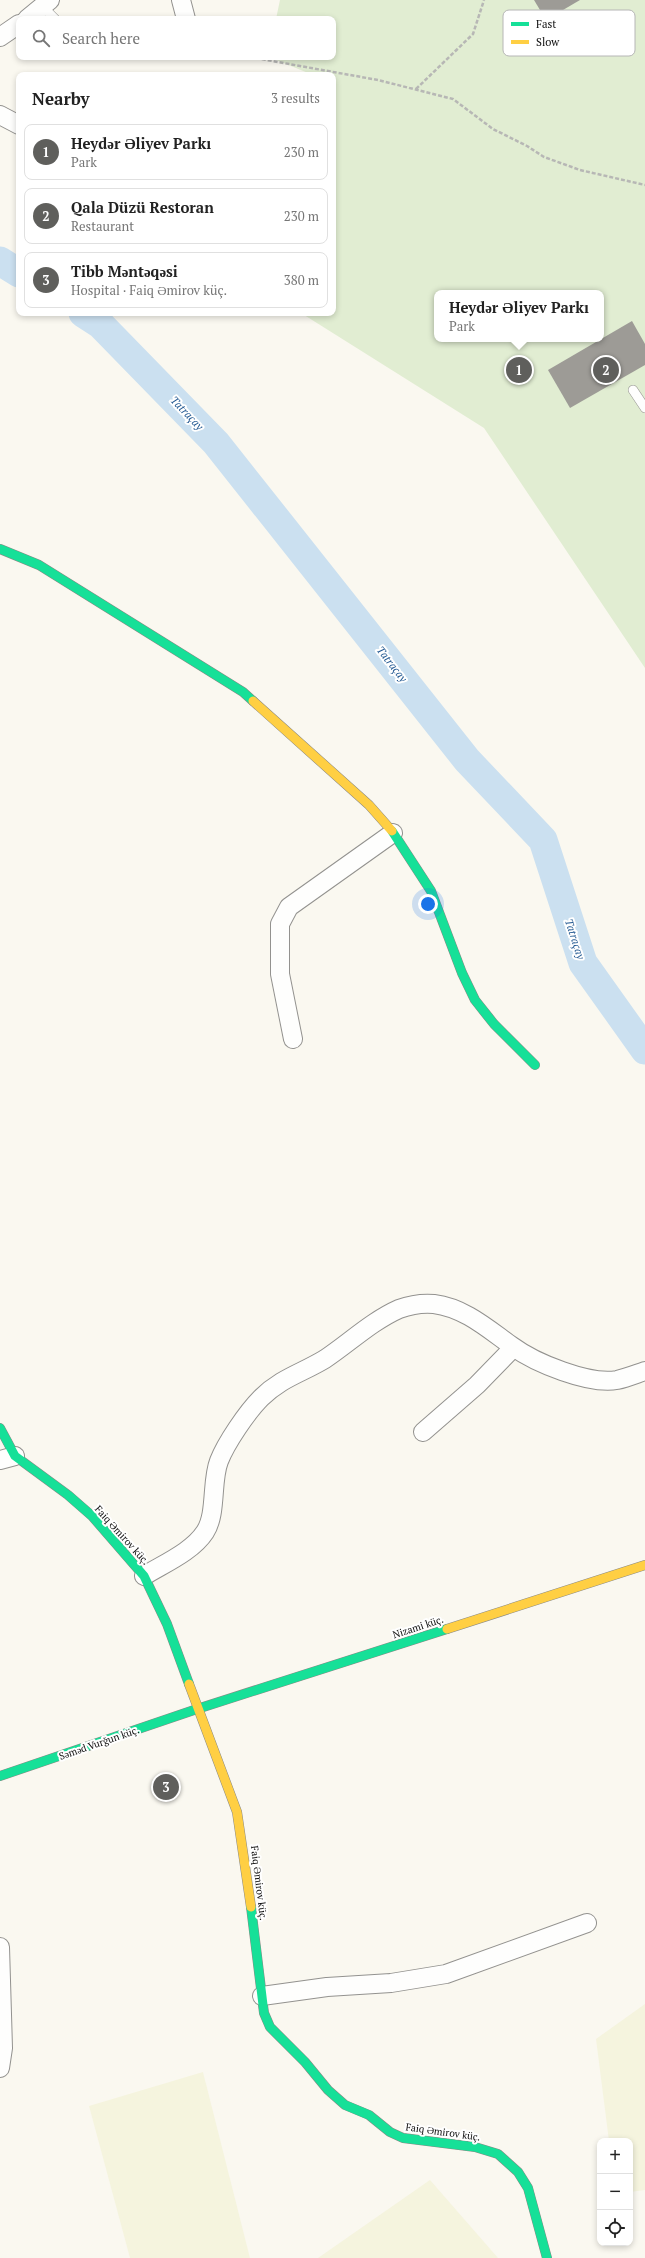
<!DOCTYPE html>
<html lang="en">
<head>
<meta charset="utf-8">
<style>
  :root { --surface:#fff; --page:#f6f6f6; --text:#222; --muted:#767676; --line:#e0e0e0; --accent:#5f5f5c }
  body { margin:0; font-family:"PT Serif",serif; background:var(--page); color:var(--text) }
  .controls { position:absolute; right:12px; bottom:12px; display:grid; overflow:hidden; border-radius:8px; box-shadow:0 2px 6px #0003 }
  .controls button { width:36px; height:36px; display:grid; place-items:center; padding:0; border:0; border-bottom:1px solid var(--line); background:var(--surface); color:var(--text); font:20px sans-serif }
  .you { position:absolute; left:428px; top:904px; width:14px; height:14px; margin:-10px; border:3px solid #fff; border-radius:50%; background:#1a73e8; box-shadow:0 0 0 6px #1a73e833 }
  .badge { display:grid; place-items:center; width:26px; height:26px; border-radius:50%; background:var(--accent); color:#fff; font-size:13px; font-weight:700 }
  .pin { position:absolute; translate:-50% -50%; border:2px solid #fff; box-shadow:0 1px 4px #0006 }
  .popup { position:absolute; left:434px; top:290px; width:170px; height:52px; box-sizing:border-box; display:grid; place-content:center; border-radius:8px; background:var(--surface); filter:drop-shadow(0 1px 3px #0005); font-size:13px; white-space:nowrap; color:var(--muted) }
  .popup b { font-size:15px; color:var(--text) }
  .popup::after { content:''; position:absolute; left:50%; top:100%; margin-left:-8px; border:8px solid transparent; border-top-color:var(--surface) }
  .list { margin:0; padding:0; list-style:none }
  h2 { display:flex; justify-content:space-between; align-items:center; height:52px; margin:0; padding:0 16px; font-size:17px }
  h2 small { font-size:13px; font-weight:400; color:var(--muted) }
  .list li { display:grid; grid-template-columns:26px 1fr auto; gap:12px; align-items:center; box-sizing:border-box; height:56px; margin:0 8px 8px; padding:0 8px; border:1px solid var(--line); border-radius:8px }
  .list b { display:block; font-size:15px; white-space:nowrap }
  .list p { margin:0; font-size:13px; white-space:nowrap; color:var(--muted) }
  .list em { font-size:13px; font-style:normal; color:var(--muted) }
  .icon { flex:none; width:22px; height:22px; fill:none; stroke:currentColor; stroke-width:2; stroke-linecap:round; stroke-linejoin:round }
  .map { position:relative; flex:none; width:645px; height:2258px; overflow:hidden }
  .search { position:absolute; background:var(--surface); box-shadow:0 2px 6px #0003; left:16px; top:16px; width:320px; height:44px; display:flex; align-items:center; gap:10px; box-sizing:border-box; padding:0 14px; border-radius:8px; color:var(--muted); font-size:15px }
  .panel { position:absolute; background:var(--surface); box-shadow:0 2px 6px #0003; left:16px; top:72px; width:320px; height:244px; border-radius:8px }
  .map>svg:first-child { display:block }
  .farmland { fill:#f5f4de }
  .green { fill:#e1edd2; fill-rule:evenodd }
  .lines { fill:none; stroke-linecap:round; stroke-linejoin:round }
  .river { stroke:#cbe0f0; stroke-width:29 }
  .building { fill:#9d9b96 }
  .lane-casing { stroke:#93928f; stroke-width:10 }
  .street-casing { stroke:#93928f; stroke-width:20 }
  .fast-casing { stroke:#8a8985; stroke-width:10 }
  .slow-casing { stroke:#8a8985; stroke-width:10 }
  .path { stroke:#b7b7b5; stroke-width:2.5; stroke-dasharray:4 2; stroke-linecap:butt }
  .lane { stroke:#fefefd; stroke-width:9 }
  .street { stroke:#fefefd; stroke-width:18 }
  .fast { stroke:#16e098; stroke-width:9 }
  .slow { stroke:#ffcf43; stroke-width:9 }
  .labels { text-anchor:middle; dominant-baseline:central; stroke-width:4; stroke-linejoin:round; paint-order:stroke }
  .street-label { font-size:10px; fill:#0c0c0c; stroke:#fff }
  .water-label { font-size:11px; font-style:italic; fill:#225891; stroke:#fff }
  .key { fill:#fff; stroke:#b6b6b6; stroke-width:1 }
  .key-label { font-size:11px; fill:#0c0c0c }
</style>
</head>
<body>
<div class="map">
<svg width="645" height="2258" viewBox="0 0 645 2258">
  <rect width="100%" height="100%" fill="#faf8f0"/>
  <g class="farmland">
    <path d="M645 2004V2190L630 2192V2141H609L596 2039Z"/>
    <path d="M203 2072 250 2258H130L89 2106Z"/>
    <path d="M430 2180 498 2258H318Z"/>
  </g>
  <path class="green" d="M280 0H645V668L484 428 301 313H333V75H313L269 57H333V19H276ZM437 293H601V339H437Z"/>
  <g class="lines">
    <g class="river">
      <path d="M0 261 19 273"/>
      <path d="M83 313 100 324 216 443 467 760 543 840 583 963 645 1050"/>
    </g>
  </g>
  <g class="building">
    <path d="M534 0H580L546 20Z"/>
    <path d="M632 321 645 344V365L570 408 548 370Z"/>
  </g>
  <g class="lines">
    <g class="lane-casing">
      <g id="lane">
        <path d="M43 7 55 19"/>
        <path d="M633 390 645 408"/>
      </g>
    </g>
    <g class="street-casing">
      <g id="street">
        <path d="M181 0 186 19"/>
        <path d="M27 19 50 0"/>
        <path d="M0 37 19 24"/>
        <path d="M0 115 19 125"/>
        <path d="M293 1039 280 974V924L289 907 393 833"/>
        <path d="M423 1432 477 1385 513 1348"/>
        <path d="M0 1460 15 1456"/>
        <path d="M144 1576C163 1564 192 1552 205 1532 217 1514 211 1481 219 1461 226 1443 247 1412 261 1398 281 1378 302 1373 325 1359 349 1343 372 1321 399 1309 410 1305 423 1303 434 1304 465 1308 488 1329 512 1346 535 1363 589 1385 617 1380 626 1378 636 1374 645 1371"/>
        <path d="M0 1947 3 2048 0 2068"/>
        <path d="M262 1996 327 1987 391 1983 446 1974 587 1923"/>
      </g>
    </g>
    <g class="fast-casing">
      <g id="fast">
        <path d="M0 549 39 565 243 692 253 701"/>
        <path d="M392 831 431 891 462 973 475 1000 494 1024 535 1065"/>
        <path d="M0 1428 15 1456 68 1495 92 1516 144 1576 167 1624 189 1684"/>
        <path d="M0 1776 197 1709 447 1629"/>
        <path d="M251 1907 264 2013 270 2027 305 2062 328 2090 345 2105 369 2115 390 2132 403 2138 475 2147 498 2154 518 2172 528 2188 547 2258"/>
      </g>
    </g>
    <g class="slow-casing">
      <g id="slow">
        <path d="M253 701 369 805 392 831"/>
        <path d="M447 1629 645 1565"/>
        <path d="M189 1684 237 1812 251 1907"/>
      </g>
    </g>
    <g class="path">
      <path d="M250 57 378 80 453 99 493 129 527 146 544 157 580 170 645 185"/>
      <path d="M416 89 473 34 484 0"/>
    </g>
    <use href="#lane" class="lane"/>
    <use href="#street" class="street"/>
    <use href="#fast" class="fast"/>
    <use href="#slow" class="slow"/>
  </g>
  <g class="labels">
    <g class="street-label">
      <text transform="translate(122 1535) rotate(48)">Faiq Əmirov küç.</text>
      <text transform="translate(418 1627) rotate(-18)">Nizami küç.</text>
      <text transform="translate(99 1743) rotate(-19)">Səməd Vurğun küç.</text>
      <text transform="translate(259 1883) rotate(83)">Faiq Əmirov küç.</text>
      <text transform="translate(443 2132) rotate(8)">Faiq Əmirov küç.</text>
    </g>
    <g class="water-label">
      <text transform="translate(187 413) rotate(46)">Tatraçay</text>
      <text transform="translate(392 664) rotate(52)">Tatraçay</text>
      <text transform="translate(575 939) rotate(72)">Tatraçay</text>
    </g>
  </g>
  <rect x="503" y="10" width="132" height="46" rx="6" class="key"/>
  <rect x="511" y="22" width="18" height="4" fill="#16e098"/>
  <rect x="511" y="40" width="18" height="4" fill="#ffcf43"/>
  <g class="key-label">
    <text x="536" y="28">Fast</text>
    <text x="536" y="46">Slow</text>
  </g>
</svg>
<div class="controls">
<button>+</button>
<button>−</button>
<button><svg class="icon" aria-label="locate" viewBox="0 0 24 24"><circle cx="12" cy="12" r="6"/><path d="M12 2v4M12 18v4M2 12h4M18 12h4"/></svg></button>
</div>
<div class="you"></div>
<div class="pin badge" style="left:519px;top:370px">1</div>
<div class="popup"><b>Heydər Əliyev Parkı</b>Park</div>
<div class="pin badge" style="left:606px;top:370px">2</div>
<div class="pin badge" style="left:166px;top:1787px">3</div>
<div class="search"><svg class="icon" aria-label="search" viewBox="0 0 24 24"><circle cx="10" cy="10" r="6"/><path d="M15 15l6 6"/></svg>Search here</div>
<section class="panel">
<h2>Nearby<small>3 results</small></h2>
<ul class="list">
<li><span class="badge">1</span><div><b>Heydər Əliyev Parkı</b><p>Park</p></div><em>230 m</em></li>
<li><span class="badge">2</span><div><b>Qala Düzü Restoran</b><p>Restaurant</p></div><em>230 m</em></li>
<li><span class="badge">3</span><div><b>Tibb Məntəqəsi</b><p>Hospital · Faiq Əmirov küç.</p></div><em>380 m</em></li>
</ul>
</section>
</div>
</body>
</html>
